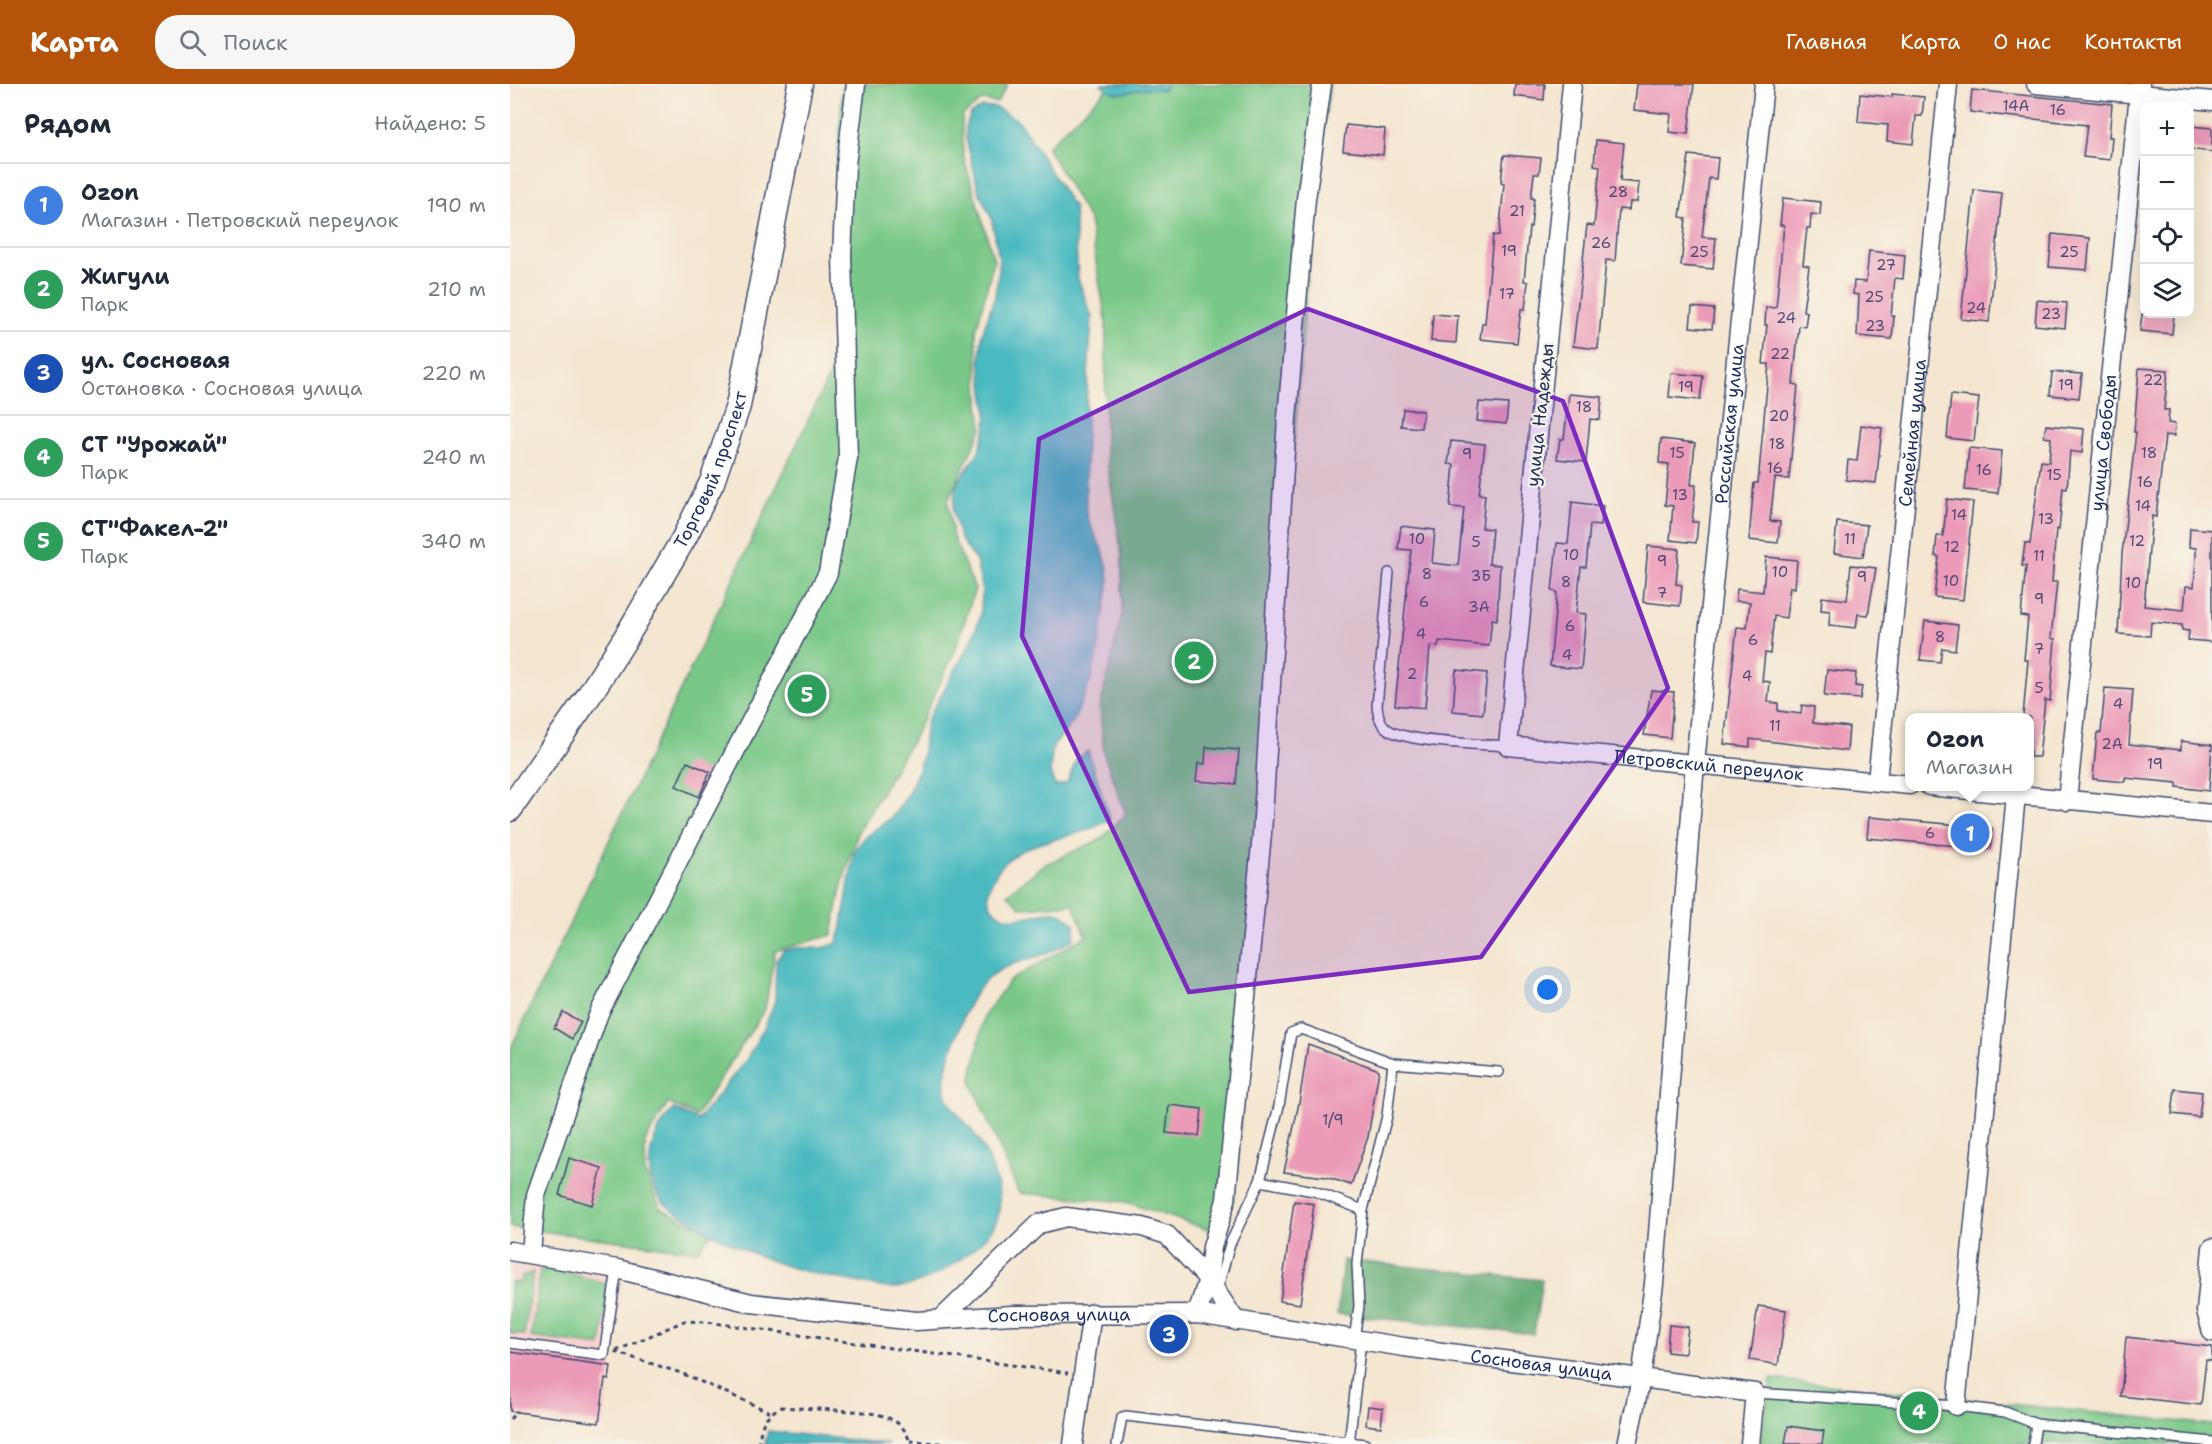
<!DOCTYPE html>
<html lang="ru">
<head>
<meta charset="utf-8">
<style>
  :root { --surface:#fff; --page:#f6f6f7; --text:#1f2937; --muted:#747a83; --line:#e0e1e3; --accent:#b45309 }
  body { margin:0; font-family:"Shantell Sans",sans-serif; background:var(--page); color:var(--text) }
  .controls { position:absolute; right:18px; top:18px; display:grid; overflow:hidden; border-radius:12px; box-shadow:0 6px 24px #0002 }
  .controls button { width:54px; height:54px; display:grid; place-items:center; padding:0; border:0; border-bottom:2px solid var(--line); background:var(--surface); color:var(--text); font:30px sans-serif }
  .you { position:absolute; left:1038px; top:906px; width:21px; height:21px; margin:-15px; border:4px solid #fff; border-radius:50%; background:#1a73e8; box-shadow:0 0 0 9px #1a73e833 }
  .badge { display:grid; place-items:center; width:39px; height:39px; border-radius:50%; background:var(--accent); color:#fff; font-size:20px; font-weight:700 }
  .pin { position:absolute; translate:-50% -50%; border:3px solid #fff; box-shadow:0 2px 6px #0006 }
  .popup { position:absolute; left:1395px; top:629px; width:129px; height:78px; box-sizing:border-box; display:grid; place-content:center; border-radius:12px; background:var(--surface); filter:drop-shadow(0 2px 4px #0005); font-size:20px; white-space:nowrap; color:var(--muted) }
  .popup b { font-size:22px; color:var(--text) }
  .popup::after { content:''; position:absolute; left:50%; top:100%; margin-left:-12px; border:12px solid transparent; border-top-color:var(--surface) }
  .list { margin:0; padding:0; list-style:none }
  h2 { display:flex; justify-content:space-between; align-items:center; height:78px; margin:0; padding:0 24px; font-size:26px }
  h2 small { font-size:20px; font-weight:400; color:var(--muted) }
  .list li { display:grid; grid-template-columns:39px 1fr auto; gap:18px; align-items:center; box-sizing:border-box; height:84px; padding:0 24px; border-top:2px solid var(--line) }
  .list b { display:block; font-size:22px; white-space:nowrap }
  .list p { margin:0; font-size:20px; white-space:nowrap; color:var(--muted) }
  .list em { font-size:20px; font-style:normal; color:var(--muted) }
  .icon { flex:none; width:33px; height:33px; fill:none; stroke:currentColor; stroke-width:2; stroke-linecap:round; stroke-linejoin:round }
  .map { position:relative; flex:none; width:1702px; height:1360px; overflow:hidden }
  header { display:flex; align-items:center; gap:36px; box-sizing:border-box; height:84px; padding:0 30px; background:var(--accent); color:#fff }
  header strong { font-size:28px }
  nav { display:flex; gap:33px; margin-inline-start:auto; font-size:21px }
  .search { width:420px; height:54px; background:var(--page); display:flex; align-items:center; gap:15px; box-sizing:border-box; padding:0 21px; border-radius:24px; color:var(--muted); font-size:22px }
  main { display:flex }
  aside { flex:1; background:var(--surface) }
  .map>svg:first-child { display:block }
  .built { fill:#f7d0cd }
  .green { fill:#7ac888; stroke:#4a7c73; stroke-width:1.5 }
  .forest { fill:#63ac74; stroke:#3f6e69; stroke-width:1.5 }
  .water { fill:#4bbac0; stroke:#33748f; stroke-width:1.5 }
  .building { fill:#eb9ab7 }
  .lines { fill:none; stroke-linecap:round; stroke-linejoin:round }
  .lane-casing { stroke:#3c4a6f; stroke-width:12 }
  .street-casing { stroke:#3c4a6f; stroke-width:21 }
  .secondary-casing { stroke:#3c4a6f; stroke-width:27 }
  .path { stroke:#3c4a6f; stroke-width:3; stroke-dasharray:4.5 4.5; stroke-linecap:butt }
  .lane { stroke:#fff; stroke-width:9 }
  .street { stroke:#fff; stroke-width:18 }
  .secondary { stroke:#fff; stroke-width:24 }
  .marked { fill:#7b2cbf; fill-opacity:0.2; stroke:#7b2cbf; stroke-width:4.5; stroke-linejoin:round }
  .labels { text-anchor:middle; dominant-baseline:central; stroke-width:4.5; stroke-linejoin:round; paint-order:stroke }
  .number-label { font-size:15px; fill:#4f4a74 }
  .street-label { font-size:18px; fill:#1b2f5e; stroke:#f7f3e8 }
</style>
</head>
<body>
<header>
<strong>Карта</strong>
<div class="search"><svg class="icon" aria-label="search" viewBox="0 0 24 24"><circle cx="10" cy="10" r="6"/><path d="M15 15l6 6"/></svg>Поиск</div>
<nav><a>Главная</a><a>Карта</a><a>О нас</a><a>Контакты</a></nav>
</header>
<main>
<aside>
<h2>Рядом<small>Найдено: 5</small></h2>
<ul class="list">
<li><span class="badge" style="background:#3f7fe0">1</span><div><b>Ozon</b><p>Магазин · Петровский переулок</p></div><em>190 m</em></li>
<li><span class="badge" style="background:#2e9e5b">2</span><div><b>Жигули</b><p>Парк</p></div><em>210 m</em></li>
<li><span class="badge" style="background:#1a4fb4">3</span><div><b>ул. Сосновая</b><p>Остановка · Сосновая улица</p></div><em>220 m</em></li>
<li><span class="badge" style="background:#2e9e5b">4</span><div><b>СТ &quot;Урожай&quot;</b><p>Парк</p></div><em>240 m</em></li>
<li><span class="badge" style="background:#2e9e5b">5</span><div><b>СТ&quot;Факел-2&quot;</b><p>Парк</p></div><em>340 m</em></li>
</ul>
</aside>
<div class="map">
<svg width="1702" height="1360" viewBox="0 0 1702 1360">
  <rect width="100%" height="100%" fill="#f7f3e8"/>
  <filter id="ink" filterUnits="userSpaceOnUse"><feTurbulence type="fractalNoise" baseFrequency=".0167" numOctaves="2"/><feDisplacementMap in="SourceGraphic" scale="12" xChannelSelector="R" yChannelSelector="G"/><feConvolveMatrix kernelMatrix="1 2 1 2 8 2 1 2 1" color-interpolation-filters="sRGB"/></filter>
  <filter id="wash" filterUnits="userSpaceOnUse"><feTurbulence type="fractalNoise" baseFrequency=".008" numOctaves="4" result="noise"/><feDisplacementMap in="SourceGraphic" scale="24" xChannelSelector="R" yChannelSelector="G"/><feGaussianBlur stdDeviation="1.35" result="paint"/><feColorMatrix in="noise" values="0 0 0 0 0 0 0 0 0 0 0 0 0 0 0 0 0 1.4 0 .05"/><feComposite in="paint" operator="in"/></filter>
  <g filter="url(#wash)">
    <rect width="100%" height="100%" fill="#f4e6d0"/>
    <path class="built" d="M0 1169 114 1183 94 1344 0 1331Z"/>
    <g class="green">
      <path d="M333 0H498L487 19 472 16 452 32 453 71 484 176 466 247 469 318 472 344 438 417 443 453 465 505 445 567 404 653 349 746 332 800 322 851 265 867 255 925 186 1032 158 1019 135 1057V1088L150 1124 201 1150 187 1167 0 1143V966L328 273 325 107Z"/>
      <path d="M602 0H820L803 122 724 1115 708 1149 616 1118 509 1109 461 998 474 932 499 897 576 852 563 820 512 824 497 810 534 781 591 755 616 730 594 670 590 624 612 530V472L595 363 596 237 579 136 537 63Z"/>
      <path d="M38 1184 99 1200 91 1262 21 1253 30 1186Z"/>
      <path d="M23 1188 14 1251 0 1249V1198L10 1199 12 1192Z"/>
      <path d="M1261 1295 1702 1341V1360H1250Z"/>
    </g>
    <path class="forest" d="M833 1176 1032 1196 1024 1250 827 1230Z"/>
    <g class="water">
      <path d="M591 0H658L653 6C646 5 640 3 633 5 615 7 607 16 591 0Z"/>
      <path d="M472 23H485L509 37 564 124 568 195 582 233 576 322V427L580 441 593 467 597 481 599 495 597 510 588 568 581 596 563 638 543 662 540 688 545 702 557 699 567 674 578 667 600 735C559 762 496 749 479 806 477 813 479 822 485 827 502 842 522 829 542 828 552 827 558 834 565 841L564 855C554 861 546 866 535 870 518 876 496 880 481 892 464 905 455 926 449 946 442 965 431 992 437 1012 440 1025 454 1035 461 1045 478 1068 500 1114 484 1142 477 1154 463 1166 452 1174 433 1188 409 1202 386 1204 371 1205 357 1200 342 1197 284 1189 231 1168 181 1137 170 1130 157 1125 149 1113 130 1084 142 1049 163 1025L188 1036 236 976 255 942 265 917 266 877 273 867 286 864H312L326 860 331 847 344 768C356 747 371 745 384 730 396 716 406 695 411 677 415 664 413 650 417 636L462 556 471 530 472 504 466 477 450 454 443 427 446 401 468 369 476 344 477 330 470 277 472 250 485 212 489 186V173L481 133 469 108 456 55V42L461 30Z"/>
      <path d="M258 1347 379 1360H255Z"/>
    </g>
    <g id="blocks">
      <g class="building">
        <path d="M1005 0H1035L1034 16 1004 12Z"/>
        <path d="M1127 0H1184L1178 50 1159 48 1161 30 1124 26Z"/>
        <path d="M1462 6 1602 20 1599 53H1602L1600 76 1573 73 1577 41 1460 28Z"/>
        <path d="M1350 10 1382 13V10L1414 13 1412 32H1406L1403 60 1377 57 1378 41 1348 38Z"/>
        <path d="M836 41 875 45 873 71 833 67Z"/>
        <path d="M1680 42 1702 44V68L1680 65Z"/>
        <path d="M1086 56 1114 59 1110 97 1129 99 1127 118H1120L1119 126 1109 125 1105 177 1096 176 1088 265 1063 262 1077 141 1084 142 1090 82 1084 81Z"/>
        <path d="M994 71 1031 74 1029 90H1024L1021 114H1024L1021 143H1019L1014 197 1018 198 1015 225H1011L1007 259 970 255 972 239H975L983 151 989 152 994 100 991 99Z"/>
        <path d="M1179 71 1208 74 1206 95 1199 94 1192 153 1206 154 1203 185 1171 182 1176 134 1170 133Z"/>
        <path d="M1464 106 1492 109 1479 238 1451 235Z"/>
        <path d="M1273 114 1311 118 1310 131 1301 130 1300 144H1297L1293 181 1299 182 1293 227 1297 228 1295 243 1289 242 1283 300 1288 301 1279 395 1265 394 1260 437 1270 438 1268 459 1239 456 1244 399H1248L1259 280H1253L1257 241H1255L1256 223 1266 224 1274 141H1270Z"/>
        <path d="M1542 150 1580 154 1577 186 1539 183Z"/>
        <path d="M1359 167 1395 171 1393 195 1385 194 1381 232H1384L1382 255 1347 252 1349 211 1343 210 1344 197 1356 198Z"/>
        <path d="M1527 216 1557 219 1555 244 1525 241Z"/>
        <path d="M1182 223 1204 225 1202 245 1180 243Z"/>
        <path d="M923 230 948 232 946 259 921 257Z"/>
        <path d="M1632 230H1664L1662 250 1630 247Z"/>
        <path d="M1629 284 1658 286 1654 326H1659L1658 339 1665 340 1664 352 1655 351 1646 433 1642 432 1634 522 1674 526 1676 502 1684 503 1686 473V464L1679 463 1680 444 1702 446V558L1678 556 1679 547 1672 546V541L1641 538 1640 552 1608 550 1612 470 1626 348H1624Z"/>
        <path d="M1542 288 1572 290 1569 314 1540 311Z"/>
        <path d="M1161 289 1193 292 1190 316 1159 313Z"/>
        <path d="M1059 310 1092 313 1090 336 1080 335 1076 378 1047 375 1050 355H1054Z"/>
        <path d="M1441 311 1469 314 1464 357 1437 354Z"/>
        <path d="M969 318 998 320 996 340 967 337Z"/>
        <path d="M893 325 913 327 911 344 891 342Z"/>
        <path d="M1351 341 1372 344 1366 399 1336 396 1338 376 1347 377Z"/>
        <path d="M1536 341 1574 345 1572 369 1560 367 1557 405 1553 404 1549 446 1546 445 1542 498H1547L1541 554 1545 555 1542 594 1540 617 1535 616 1529 673H1520V633H1513L1518 576H1514L1518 533 1511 532 1516 482H1512L1515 459 1520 460 1531 377 1539 378 1541 354 1534 353Z"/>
        <path d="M1151 355 1185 359 1181 401H1186L1182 438H1188L1186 459 1160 456 1163 422 1155 421 1159 380 1149 379Z"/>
        <path d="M941 357 975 360 969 410 975 411 972 444 982 445 979 480 990 481 987 536 982 535 979 562 929 557 928 563 920 562 915 624 885 621 901 466 888 465 891 442 925 446 922 479 948 482 954 424 940 423 944 381 938 380Z"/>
        <path d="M1459 364 1492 367 1488 409 1455 406Z"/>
        <path d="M1437 415 1463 418 1453 516 1424 513 1429 473 1425 472 1427 452H1433Z"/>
        <path d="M1062 418 1093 422 1091 442 1080 441 1076 483H1071L1066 529 1076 530 1071 585 1040 582 1047 508 1042 507 1047 459 1058 460Z"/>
        <path d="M1327 438 1357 441 1353 473 1324 469Z"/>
        <path d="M1138 462 1169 465 1166 500 1172 501 1170 522 1133 518Z"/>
        <path d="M1256 473 1287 476 1285 504 1280 503 1276 534 1264 532 1260 570 1255 569 1252 597 1260 598 1258 618 1268 619V627L1291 630 1292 621 1304 623 1303 639 1339 643 1337 667 1240 655V663L1214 660 1227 543 1237 544 1240 518 1226 517 1227 505 1253 508Z"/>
        <path d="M1341 481 1366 484 1358 531 1348 530 1346 544 1319 541 1320 527 1311 526 1312 513 1337 516Z"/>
        <path d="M1415 537 1448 541 1445 566 1432 564 1430 578 1410 576Z"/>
        <path d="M946 586 977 589 973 630 943 627Z"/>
        <path d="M1317 586 1346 589 1345 602 1352 603 1350 615 1314 612Z"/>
        <path d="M1595 604 1623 606 1619 660 1671 666V657L1702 661 1699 707 1667 703V699L1615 694V698L1583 695 1587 649H1591Z"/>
        <path d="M1141 606 1164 608 1160 654 1134 651Z"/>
        <path d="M696 663 729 666 726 700 686 697 688 679 695 680Z"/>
        <path d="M177 678 200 688 189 713 166 702Z"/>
        <path d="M1359 733 1482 744 1481 765 1357 754Z"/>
        <path d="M53 928 71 938 62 955 44 944Z"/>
        <path d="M798 960 869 986 858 1053 841 1101 816 1093 774 1088 789 1019Z"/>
        <path d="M1665 1005 1692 1008 1689 1033 1662 1030Z"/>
        <path d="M659 1021 692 1025 689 1052 656 1049Z"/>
        <path d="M59 1074 92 1084 82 1121 49 1111Z"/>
        <path d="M784 1117 804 1120 790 1220 770 1217Z"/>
        <path d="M1248 1222 1276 1226 1268 1281 1240 1276Z"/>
        <path d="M1159 1241 1178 1243 1175 1270 1157 1268Z"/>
        <path d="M1616 1253 1702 1263V1277L1696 1276 1691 1321 1611 1312Z"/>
        <path d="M0 1268 101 1282 99 1296 95 1295 89 1339 0 1327Z"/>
        <path d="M858 1322 873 1324 871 1343 856 1341Z"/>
        <path d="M1278 1342 1314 1347 1312 1360H1275Z"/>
      </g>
    </g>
  </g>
  <g filter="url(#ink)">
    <use href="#blocks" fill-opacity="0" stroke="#3c4a6f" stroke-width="1.5"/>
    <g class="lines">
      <g class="lane-casing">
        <g id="lane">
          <path d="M879 489 867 622C868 630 869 637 875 643 889 659 974 660 998 662"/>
          <path d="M750 1097 804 1107 853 1126"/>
          <path d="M707 1207 720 1160 750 1097 769 1022 781 949 791 945 883 979 989 988"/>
          <path d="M844 1255 849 1222 847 1180 853 1126 877 1032 883 979"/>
          <path d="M0 1259 94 1271 107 1185"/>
          <path d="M1245 1309 1446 1322 1495 1328 1526 1340 1702 1358"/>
          <path d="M607 1360 612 1333 616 1332 855 1360"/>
          <path d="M839 1360 851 1256"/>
          <path d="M1523 1360 1526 1340"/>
        </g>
      </g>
      <g class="street-casing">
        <g id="street">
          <path id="s1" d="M1062 0 998 662 1400 701"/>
          <path d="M1526 0 1702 17"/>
          <path id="s2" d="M1367 697 1438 0"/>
          <path d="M1419 702 1702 730"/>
          <path id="s3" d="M1557 717 1630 0"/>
          <path d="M1702 1164 1696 1227 1702 1248"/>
          <path id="s4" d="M0 1167 107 1185 241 1219 406 1237 502 1231 687 1230 894 1263 1245 1309 1240 1360"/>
          <path d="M21 1170 26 1111 89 929 318 489 338 374 332 172 336 81 346 0"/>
          <path d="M687 1230 698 1195 702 1163 716 1116 752 750 777 334 796 115 812 0"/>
          <path d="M432 1234 529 1140 556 1133 632 1143 657 1151 698 1195 726 1237"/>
          <path d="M1446 1322 1506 711"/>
          <path d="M563 1360 582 1229"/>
          <path id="s5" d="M1117 1360 1131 1294 1144 1200 1185 679 1254 0"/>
        </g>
      </g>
      <g class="secondary-casing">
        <g id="secondary">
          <path id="s6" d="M0 725 78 613 115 555 174 454 202 398 228 322 290 0"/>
        </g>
      </g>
      <g class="path">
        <path d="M106 1267 174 1237 197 1238 558 1289"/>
        <path d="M105 1268 171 1289 260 1328"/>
        <path d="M0 1335 7 1327"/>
        <path d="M400 1357 443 1360"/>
        <path d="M248 1360C252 1341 253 1331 272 1323 290 1324 307 1325 325 1326 351 1328 394 1326 400 1360"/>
      </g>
      <use href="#lane" class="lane"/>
      <use href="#street" class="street"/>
      <use href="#secondary" class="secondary"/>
    </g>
  </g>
  <path class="marked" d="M798 225 1053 317 1158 604 971 873 679 908 512 552 529 355Z"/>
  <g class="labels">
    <g class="number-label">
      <text x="1506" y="22">14А</text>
      <text x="1548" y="26">16</text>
      <text x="1108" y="108">28</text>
      <text x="1007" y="127">21</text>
      <text x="1091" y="159">26</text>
      <text x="999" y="167">19</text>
      <text x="1189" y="168">25</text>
      <text x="1559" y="168">25</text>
      <text x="1376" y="181">27</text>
      <text x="997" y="210">17</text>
      <text x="1364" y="213">25</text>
      <text x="1466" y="224">24</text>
      <text x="1541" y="230">23</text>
      <text x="1276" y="234">24</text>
      <text x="1365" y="242">23</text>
      <text x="1270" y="270">22</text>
      <text x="1643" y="296">22</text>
      <text x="1556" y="301">19</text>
      <text x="1176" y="303">19</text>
      <text x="1074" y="323">18</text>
      <text x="1269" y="332">20</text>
      <text x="1267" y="360">18</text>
      <text x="1167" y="369">15</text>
      <text x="1639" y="369">18</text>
      <text x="957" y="370">9</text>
      <text x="1265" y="384">16</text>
      <text x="1474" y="386">16</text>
      <text x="1544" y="391">15</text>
      <text x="1635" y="398">16</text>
      <text x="1170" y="411">13</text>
      <text x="1633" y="422">14</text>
      <text x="1449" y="431">14</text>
      <text x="1536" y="435">13</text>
      <text x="907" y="455">10</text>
      <text x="1340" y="455">11</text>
      <text x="1627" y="457">12</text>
      <text x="966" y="458">5</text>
      <text x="1442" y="463">12</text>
      <text x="1061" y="471">10</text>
      <text x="1529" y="472">11</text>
      <text x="1152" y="477">9</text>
      <text x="1270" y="488">10</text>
      <text x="917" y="490">8</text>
      <text x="971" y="492">3Б</text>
      <text x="1352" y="493">9</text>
      <text x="1441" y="497">10</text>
      <text x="1056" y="498">8</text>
      <text x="1623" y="499">10</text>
      <text x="1152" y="509">7</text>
      <text x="1529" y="515">9</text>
      <text x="914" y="518">6</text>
      <text x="969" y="523">3А</text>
      <text x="1060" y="542">6</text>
      <text x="911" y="550">4</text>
      <text x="1430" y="553">8</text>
      <text x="1243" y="556">6</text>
      <text x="1529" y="565">7</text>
      <text x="1057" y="571">4</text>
      <text x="902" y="590">2</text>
      <text x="1237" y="592">4</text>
      <text x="1529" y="604">5</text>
      <text x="1608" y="620">4</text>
      <text x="1265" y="642">11</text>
      <text x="1602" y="660">2А</text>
      <text x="1645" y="680">19</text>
      <text x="1420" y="749">6</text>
      <text x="823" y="1036">1/9</text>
    </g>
    <g class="street-label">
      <text transform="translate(1030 331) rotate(-84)">улица Надежды</text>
      <text stroke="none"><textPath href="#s5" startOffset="1026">Российская улица</textPath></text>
      <text stroke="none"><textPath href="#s2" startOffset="350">Семейная улица</textPath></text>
      <text stroke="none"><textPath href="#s3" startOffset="360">улица Свободы</textPath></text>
      <text stroke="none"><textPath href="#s6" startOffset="396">Торговый проспект</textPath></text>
      <text stroke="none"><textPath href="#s1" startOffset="867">Петровский переулок</textPath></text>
      <text stroke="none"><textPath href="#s4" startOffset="556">Сосновая улица</textPath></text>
      <text stroke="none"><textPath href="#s4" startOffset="1042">Сосновая улица</textPath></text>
    </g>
  </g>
</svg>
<div class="controls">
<button>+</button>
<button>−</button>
<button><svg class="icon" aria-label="locate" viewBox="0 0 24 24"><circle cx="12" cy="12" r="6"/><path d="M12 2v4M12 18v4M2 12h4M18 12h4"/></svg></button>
<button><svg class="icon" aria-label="layers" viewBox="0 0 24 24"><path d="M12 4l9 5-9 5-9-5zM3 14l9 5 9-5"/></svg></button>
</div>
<div class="you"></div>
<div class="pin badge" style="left:1460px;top:749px;background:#3f7fe0">1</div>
<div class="popup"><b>Ozon</b>Магазин</div>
<div class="pin badge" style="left:684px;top:577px;background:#2e9e5b">2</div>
<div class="pin badge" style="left:659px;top:1250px;background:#1a4fb4">3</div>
<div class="pin badge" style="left:1409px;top:1327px;background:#2e9e5b">4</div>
<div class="pin badge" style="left:297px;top:610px;background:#2e9e5b">5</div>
</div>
</main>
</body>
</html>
